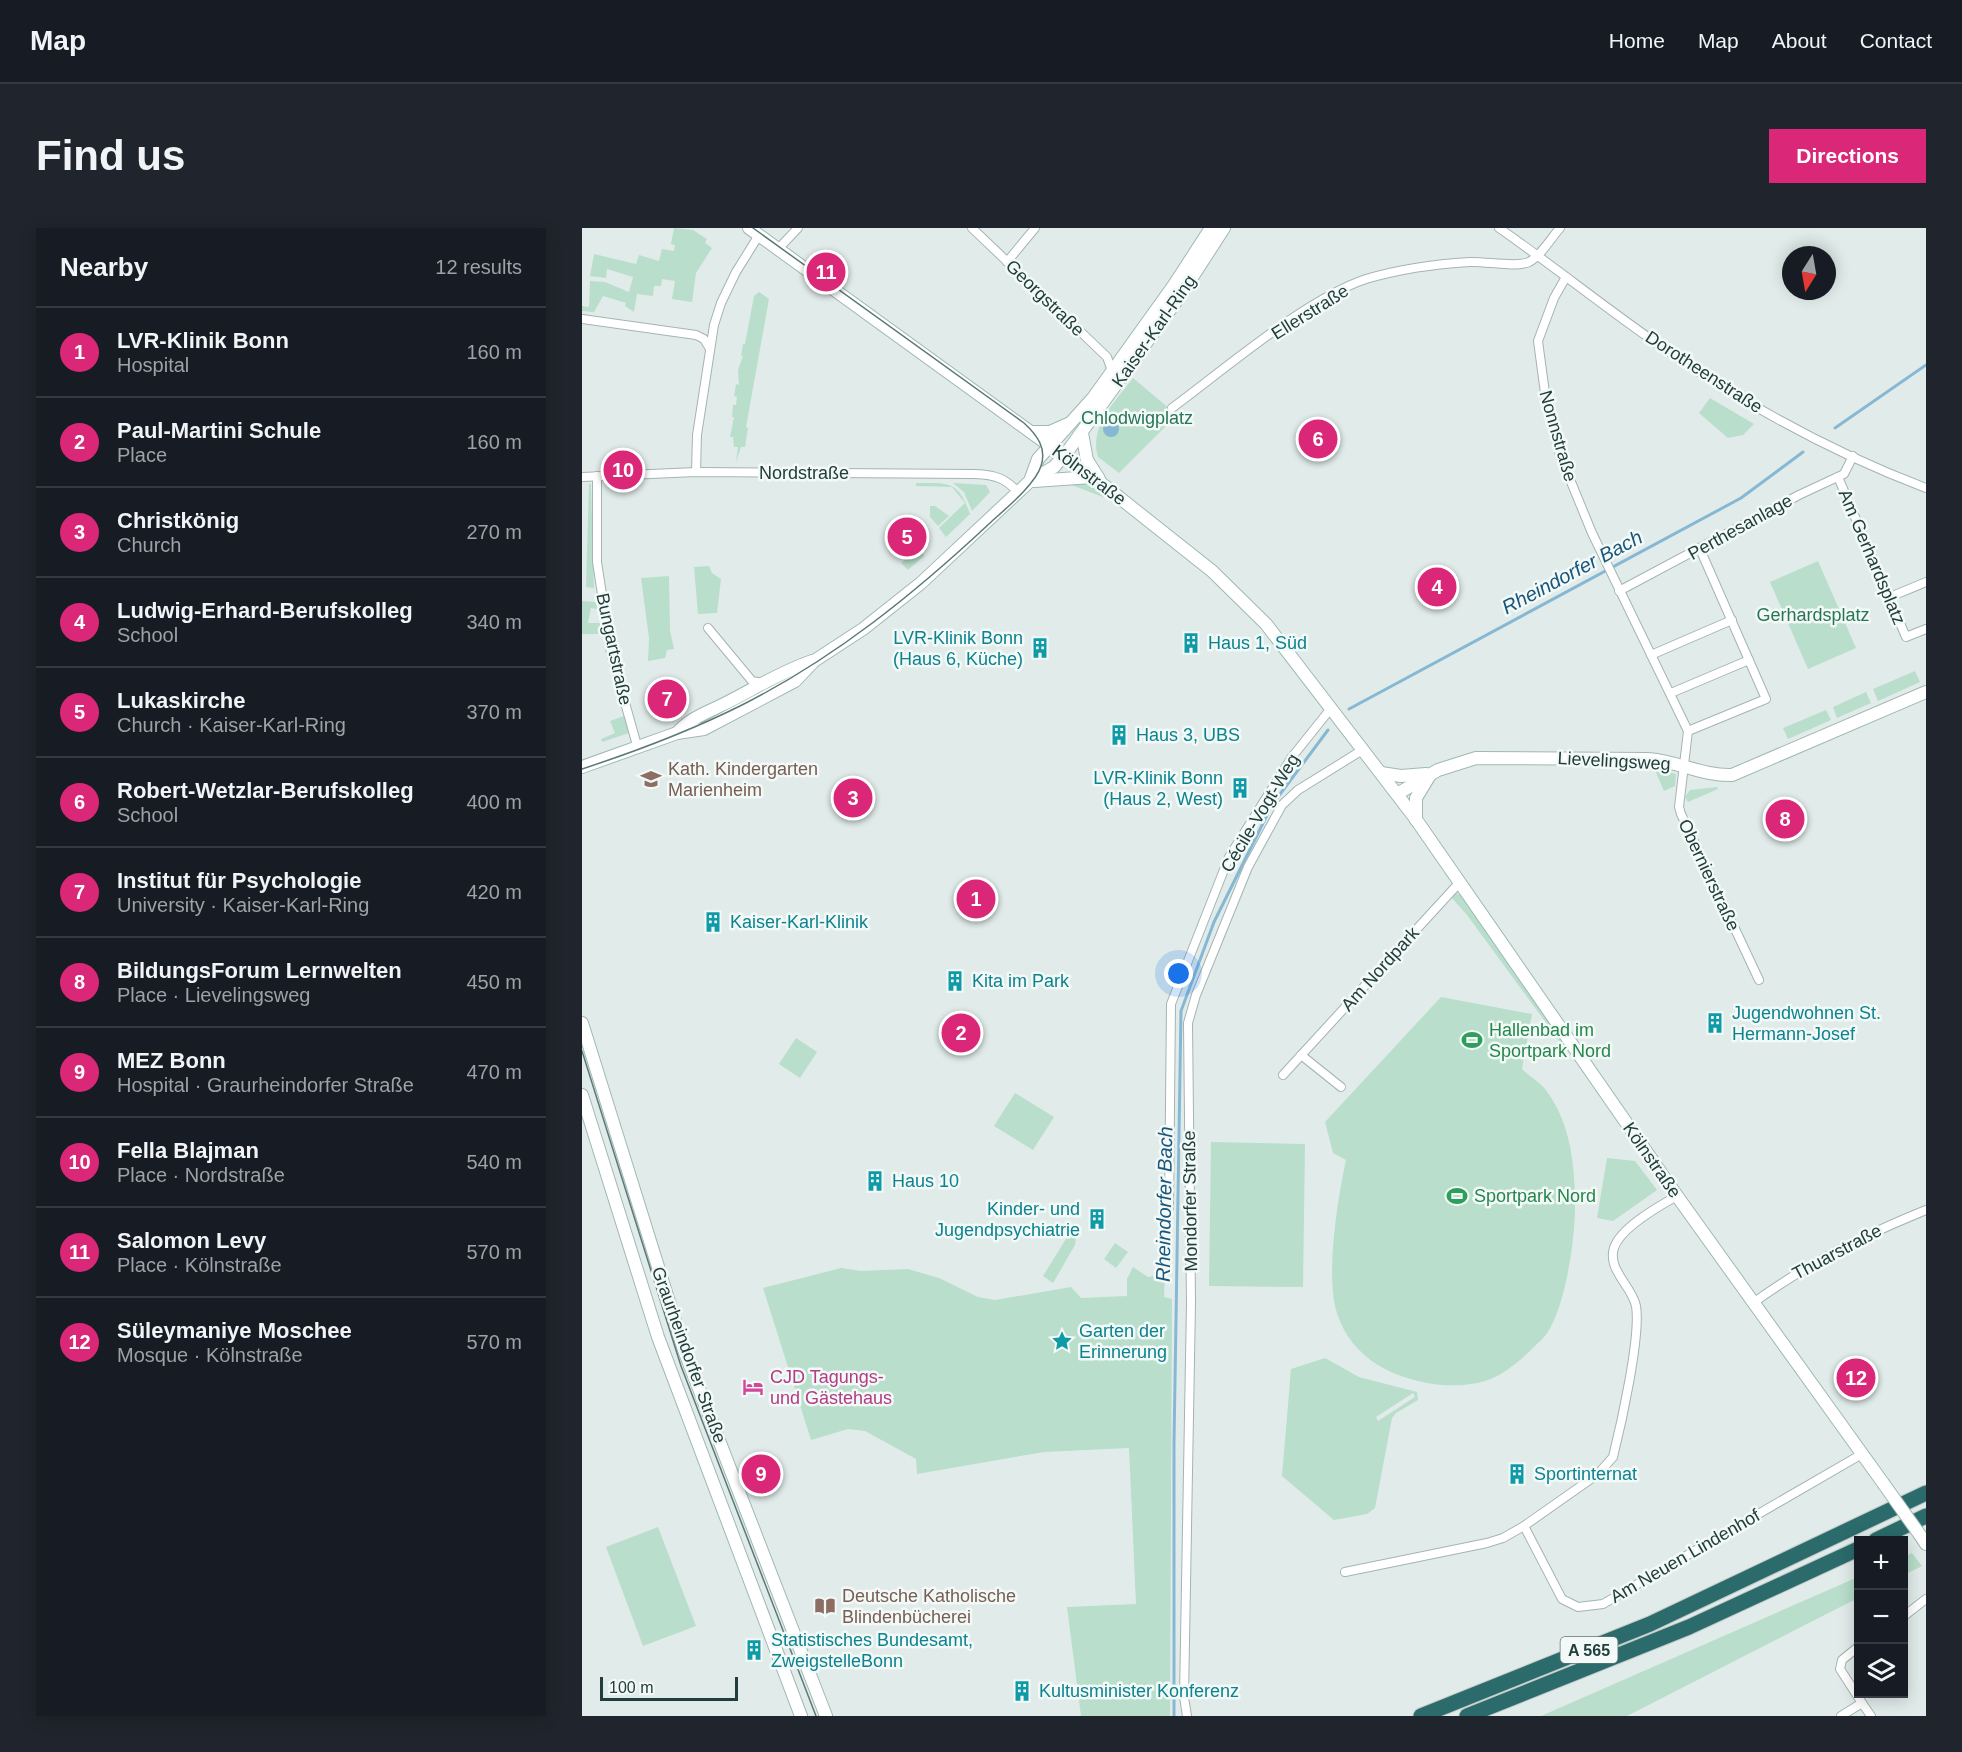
<!DOCTYPE html>
<html lang="en">
<head>
<meta charset="utf-8">
<style>
  :root { --surface:#171b24; --page:#20242c; --text:#f1f3f6; --muted:#9ea1a6; --line:#363941; --accent:#db2777 }
  body { margin:0; font-family:Helvetica,sans-serif; background:var(--page); color:var(--text) }
  .controls { position:absolute; right:18px; bottom:18px; display:grid; overflow:hidden; border-radius:0px; box-shadow:0 3px 15px #0003 }
  .controls button { width:54px; height:54px; display:grid; place-items:center; padding:0; border:0; border-bottom:2px solid var(--line); background:var(--surface); color:var(--text); font:30px sans-serif }
  .compass { position:absolute; left:1200px; top:18px; width:54px; height:54px; border-radius:50%; background:var(--surface); box-shadow:0 3px 15px #0003; rotate:191deg }
  .scale { position:absolute; left:18px; bottom:15px; width:138px; box-sizing:border-box; padding-left:6px; border:3px solid #213e3c; border-top:0; font-size:16px; line-height:21px; white-space:nowrap; color:#213e3c; -webkit-text-stroke:4px #f2f9f7; paint-order:stroke }
  .you { position:absolute; left:597px; top:746px; width:21px; height:21px; margin:-15px; border:4px solid #fff; border-radius:50%; background:#1a73e8; box-shadow:0 0 0 9px #1a73e833 }
  .badge { display:grid; place-items:center; width:39px; height:39px; border-radius:50%; background:var(--accent); color:#fff; font-size:20px; font-weight:700 }
  .pin { position:absolute; translate:-50% -50%; border:3px solid #fff; box-shadow:0 2px 6px #0006 }
  .list { margin:0; padding:0; list-style:none }
  h2 { display:flex; justify-content:space-between; align-items:center; height:78px; margin:0; padding:0 24px; font-size:26px }
  h2 small { font-size:20px; font-weight:400; color:var(--muted) }
  .list li { display:grid; grid-template-columns:39px 1fr auto; gap:18px; align-items:center; box-sizing:border-box; height:90px; padding:0 24px; border-top:2px solid var(--line) }
  .list b { display:block; font-size:22px; white-space:nowrap }
  .list p { margin:0; font-size:20px; white-space:nowrap; color:var(--muted) }
  .list em { font-size:20px; font-style:normal; color:var(--muted) }
  .icon { flex:none; width:33px; height:33px; fill:none; stroke:currentColor; stroke-width:2; stroke-linecap:round; stroke-linejoin:round }
  .map { position:relative; flex:none; width:1344px; height:1488px; overflow:hidden; border-radius:0px }
  header { display:flex; align-items:center; gap:36px; box-sizing:border-box; height:84px; padding:0 30px; background:var(--surface); border-bottom:2px solid var(--line) }
  header strong { font-size:28px }
  nav { display:flex; gap:33px; margin-inline-start:auto; font-size:21px }
  .intro { display:flex; align-items:center; justify-content:space-between; box-sizing:border-box; height:144px; padding:0 36px }
  h1 { margin:0; font-size:42px }
  .button { padding:15px 27px; border-radius:0px; background:var(--accent); color:#fff; font-size:21px; font-weight:700 }
  main { display:flex; gap:36px; padding:0 36px }
  aside { flex:1; background:var(--surface); border-radius:0px; box-shadow:0 3px 15px #0003 }
  .map>svg:first-child { display:block }
  .green { fill:#b9decb; fill-rule:evenodd }
  .water { fill:#87b8d3 }
  .lines { fill:none; stroke-linecap:round; stroke-linejoin:round }
  .stream { stroke:#87b8d3; stroke-width:3 }
  .street-casing { stroke:#a4b4b2; stroke-width:10 }
  .secondary-casing { stroke:#9fb8b4; stroke-width:14 }
  .highway-casing { stroke:#c1c9c8; stroke-width:17 }
  .street { stroke:#fff; stroke-width:8 }
  .secondary { stroke:#fff; stroke-width:12 }
  .highway { stroke:#2b6b6b; stroke-width:15 }
  .tram { stroke:#5b7977; stroke-width:1.5 }
  .secondary-bridge-casing { stroke:#9fb8b4; stroke-width:14; stroke-linecap:butt }
  .secondary-bridge { stroke:#fff; stroke-width:12 }
  .labels { text-anchor:middle; dominant-baseline:central; stroke-width:5; stroke-linejoin:round; paint-order:stroke }
  .shield { fill:#f2f9f7; stroke:#607674; stroke-width:1.5 }
  .shield-label { font-size:16px; font-weight:bold; fill:#213e3c }
  .street-label { font-size:18px; fill:#213e3c; stroke:#f2f9f7 }
  .park-label { font-size:18px; fill:#297657; stroke:#f2f9f7 }
  .culture-label { font-size:18px; fill:#0d838f; stroke:#f2f9f7; text-anchor:start }
  .education-label { font-size:18px; fill:#785e54; stroke:#f2f9f7; text-anchor:start }
  .leisure-label { font-size:18px; fill:#27864d; stroke:#f2f9f7; text-anchor:start }
  .hotel-label { font-size:18px; fill:#b23c85; stroke:#f2f9f7; text-anchor:start }
  .water-label { font-size:20px; font-style:italic; fill:#19567c; stroke:#f2f9f7 }
</style>
</head>
<body>
<header>
<strong>Map</strong>
<nav><a>Home</a><a>Map</a><a>About</a><a>Contact</a></nav>
</header>
<div class="intro"><h1>Find us</h1><a class="button">Directions</a></div>
<main>
<aside>
<h2>Nearby<small>12 results</small></h2>
<ul class="list">
<li><span class="badge">1</span><div><b>LVR-Klinik Bonn</b><p>Hospital</p></div><em>160 m</em></li>
<li><span class="badge">2</span><div><b>Paul-Martini Schule</b><p>Place</p></div><em>160 m</em></li>
<li><span class="badge">3</span><div><b>Christkönig</b><p>Church</p></div><em>270 m</em></li>
<li><span class="badge">4</span><div><b>Ludwig-Erhard-Berufskolleg</b><p>School</p></div><em>340 m</em></li>
<li><span class="badge">5</span><div><b>Lukaskirche</b><p>Church · Kaiser-Karl-Ring</p></div><em>370 m</em></li>
<li><span class="badge">6</span><div><b>Robert-Wetzlar-Berufskolleg</b><p>School</p></div><em>400 m</em></li>
<li><span class="badge">7</span><div><b>Institut für Psychologie</b><p>University · Kaiser-Karl-Ring</p></div><em>420 m</em></li>
<li><span class="badge">8</span><div><b>BildungsForum Lernwelten</b><p>Place · Lievelingsweg</p></div><em>450 m</em></li>
<li><span class="badge">9</span><div><b>MEZ Bonn</b><p>Hospital · Graurheindorfer Straße</p></div><em>470 m</em></li>
<li><span class="badge">10</span><div><b>Fella Blajman</b><p>Place · Nordstraße</p></div><em>540 m</em></li>
<li><span class="badge">11</span><div><b>Salomon Levy</b><p>Place · Kölnstraße</p></div><em>570 m</em></li>
<li><span class="badge">12</span><div><b>Süleymaniye Moschee</b><p>Mosque · Kölnstraße</p></div><em>570 m</em></li>
</ul>
</aside>
<div class="map">
<svg width="1344" height="1488" viewBox="0 0 1344 1488">
  <rect width="100%" height="100%" fill="#e1ecea"/>
  <g class="green">
    <path d="M92 0 111 2 125 11 123 15 130 20 114 45 110 74 90 71 93 53 80 51 79 58H72L71 68 55 66 52 84 43 78 44 75 21 68 12 84 0 83V78L7 79 8 53 23 54 47 64 51 49 25 41 24 50 8 48 12 26 54 36 57 27 77 33 80 21 92 23 93 17 89 16Z"/>
    <path d="M177 64 187 71 164 199 166 200 163 219H159L154 234 156 219H152L151 209H148L152 189H150L151 177H154L155 169 152 168 154 156 157 157 156 142 161 128H159L161 116H163L172 68Z"/>
    <path d="M551 150 595 187 537 245 516 229C507 198 533 174 551 150Z"/>
    <path d="M1128 170 1172 196 1161 207 1146 210 1117 185Z"/>
    <path d="M504 254 523 267 521 269 487 256Z"/>
    <path d="M334 255C367 255 376 252 388 286L364 309 357 300 383 275 370 259 334 258Z"/>
    <path d="M371 255 404 257 408 264 390 283 382 264Z"/>
    <path d="M7 256H9L12 360 4 359Z"/>
    <path d="M348 278H353L367 288 356 298 348 289Z"/>
    <path d="M338 319 342 328 326 342 319 335Z"/>
    <path d="M1236 333 1274 420 1226 441 1188 354Z"/>
    <path d="M127 338 130 345 139 351 135 385 116 386 112 339Z"/>
    <path d="M87 348 88 403 92 421 85 422 83 430 66 433 67 410 59 350Z"/>
    <path d="M0 373 14 374 15 381 9 380 6 395H18L20 406H0Z"/>
    <path d="M1333 443 1338 454 1296 473 1291 461Z"/>
    <path d="M1284 464 1289 475 1255 490 1251 479Z"/>
    <path d="M1244 482 1249 492 1206 511 1201 500Z"/>
    <path d="M42 488 47 505 20 514 19 511 33 505 28 493Z"/>
    <path d="M1072 540 1094 546 1093 558 1082 563Z"/>
    <path d="M1135 559 1136 561 1106 574 1103 569 1108 562Z"/>
    <path d="M874 665 880 667 985 818 984 822 885 687 869 669Z"/>
    <path d="M859 769 950 786 940 841C947 848 958 854 964 862 989 896 993 937 993 979 993 1011 984 1074 967 1102 964 1108 957 1114 952 1119 941 1130 927 1142 913 1149 897 1157 877 1158 860 1157 813 1152 770 1132 755 1085 743 1048 756 969 764 932L751 925 743 894Z"/>
    <path d="M214 810 235 824 218 850 197 836Z"/>
    <path d="M433 865 472 889 451 922 412 898Z"/>
    <path d="M629 914 723 916 721 1059 627 1058Z"/>
    <path d="M1025 930 1053 933 1075 962 1031 993 1015 990Z"/>
    <path d="M487 1006 490 1005 494 1009 493 1017 471 1055 461 1048Z"/>
    <path d="M533 1015 546 1024 534 1040 522 1031Z"/>
    <path d="M551 1039 566 1049 583 1046 582 1069 590 1071 588 1488H499L485 1379 554 1376 547 1220 462 1224 335 1246 334 1231 283 1203 266 1201 229 1212 181 1060 259 1040 279 1043 326 1041 357 1050 396 1069 413 1072 489 1059 499 1070 545 1068V1051Z"/>
    <path d="M743 1130 777 1149 835 1164 836 1172 814 1185 810 1190 793 1280 785 1286 752 1292 700 1248 709 1141ZM831 1165 833 1169 796 1193 794 1189Z"/>
    <path d="M76 1299 114 1398 61 1418 24 1319Z"/>
    <path d="M1330 1325 1340 1338 1322 1347V1329Z"/>
    <path d="M1276 1349V1370L1045 1488H959Z"/>
  </g>
  <circle class="water" cx="529" cy="201" r="8"/>
  <g class="lines">
    <g class="stream">
      <path d="M1253 200 1344 137"/>
      <path d="M767 481 1159 270 1221 224"/>
      <path d="M592 1488V1215L599 783 632 694 690 577 746 502"/>
    </g>
    <g class="street-casing">
      <g id="street">
        <path d="M390 0 525 129 530 143"/>
        <path d="M917 0C979 43 1038 92 1102 134 1177 184 1259 228 1344 260"/>
        <path d="M197 20 216 0"/>
        <path d="M425 34 453 0"/>
        <path d="M984 49 972 70 956 113 963 165 978 227 1010 305 1106 503 1097 579 1099 586 1177 752"/>
        <path d="M0 91 114 107 122 111 128 121"/>
        <path d="M590 180C643 141 724 71 784 51 818 41 853 36 888 34 903 33 934 40 947 34 959 28 969 10 978 0"/>
        <path d="M114 244 115 207 132 97 139 75 154 44 177 7"/>
        <path d="M15 248V334L29 425 56 521"/>
        <path d="M0 249 114 244 393 246C414 247 423 250 437 265"/>
        <path d="M1256 249 1324 409 1344 401"/>
        <path d="M1037 363 1217 267 1262 246 1271 228"/>
        <path d="M1308 369 1344 354"/>
        <path d="M126 400 170 453 180 455"/>
        <path d="M1069 427 1150 392"/>
        <path d="M1089 465 1167 432"/>
        <path d="M1106 503 1184 471 1118 321"/>
        <path d="M719 827 759 859"/>
        <path d="M701 847 877 655"/>
        <path d="M1095 968C1077 978 1038 1000 1032 1020 1025 1042 1050 1058 1054 1078 1059 1108 1039 1197 1031 1229L1016 1246 942 1298 980 1371 996 1379 1021 1376 1280 1226"/>
        <path d="M587 980 589 776 647 629 710 529 750 479"/>
        <path d="M1171 1075C1226 1035 1282 1007 1344 982"/>
        <path d="M763 1344 905 1315 921 1310 942 1298"/>
        <path d="M1322 1388 1344 1371"/>
        <path d="M1280 1475 1289 1488"/>
        <path d="M605 1488 602 1469 609 1075 606 795 614 767 666 639 700 577 716 562 782 521"/>
        <path d="M1259 1488 1280 1475 1258 1441 1260 1432 1276 1419"/>
      </g>
    </g>
    <g class="secondary-casing">
      <g id="secondary">
        <path d="M167 0 519 255 630 343 684 396 833 590 1095 968 1301 1255"/>
        <path d="M449 204H468L486 196"/>
        <path d="M500 205 505 232 517 251"/>
        <path d="M448 253 456 231 511 170 592 57 629 0"/>
        <path d="M452 253 510 249"/>
        <path d="M95 505C108 490 124 485 142 476 172 461 198 444 230 433"/>
        <path d="M0 539 95 505 122 501 213 453 232 433 281 401 339 355 448 253 472 239 488 220 598 68 642 0"/>
        <path d="M799 545 819 548 844 546"/>
        <path d="M815 566 856 542 894 530 1066 531C1095 533 1121 548 1150 547L1344 464"/>
        <path d="M834 592V570L848 547"/>
        <path d="M0 795 102 1122 244 1488"/>
        <path d="M0 867 76 1109 219 1488"/>
        <path d="M1338 1307 1344 1316"/>
      </g>
    </g>
    <g class="highway-casing">
      <g id="highway">
        <path d="M1294 1312 1344 1288"/>
        <path d="M839 1488 1068 1396 1344 1265"/>
        <path d="M885 1488 1107 1399 1276 1321"/>
      </g>
    </g>
    <use href="#street" class="street"/>
    <use href="#secondary" class="secondary"/>
    <use href="#highway" class="highway"/>
    <g class="tram">
      <path d="M0 541C55 523 108 503 160 477 253 430 332 366 408 295 422 282 453 257 459 238 465 220 455 207 442 195L171 0"/>
      <path d="M0 823 99 1138 234 1488"/>
    </g>
    <g class="secondary-bridge-casing">
      <path id="secondary-bridge" d="M1301 1255 1338 1307"/>
    </g>
    <use href="#secondary-bridge" class="secondary-bridge"/>
  </g>
  <defs>
    <g id="building-bare" transform="scale(1.62)"><path d="M-4-6H4V6H1V3H-1V6H-4ZM-2.5-4.3h1.7v1.8h-1.7ZM.8-4.3h1.7v1.8H.8ZM-2.5-1h1.7V.8h-1.7ZM.8-1h1.7V.8H.8Z" fill="#0f9aa8" stroke="#f2f9f7" stroke-width="2.5" paint-order="stroke"/></g>
    <g id="school-bare" transform="scale(1.62)"><path d="M0-5L7-2L0 1L-7-2ZM-4 1L0 2.5L4 1V4Q0 6-4 4Z" fill="#8d6e63" stroke="#f2f9f7" stroke-width="2.5" paint-order="stroke"/></g>
    <g id="stadium-bare" transform="scale(1.62)"><path d="M0-5a6.5 5 0 1 0 0 10a6.5 5 0 1 0 0-10ZM-3.5-1.8h7v3.6h-7Z" fill="#2e9e5b" stroke="#f2f9f7" stroke-width="2.5" paint-order="stroke"/></g>
    <g id="sight-bare" transform="scale(1.62)"><path d="M0-6L1.8-2.2L6-1.7L2.9 1.2L3.7 5.4L0 3.3L-3.7 5.4L-2.9 1.2L-6-1.7L-1.8-2.2Z" fill="#0f9aa8" stroke="#f2f9f7" stroke-width="2.5" paint-order="stroke"/></g>
    <g id="hotel-bare" transform="scale(1.62)"><path d="M-6-4.5h1.5V1H6V5H4.5V3h-9V5H-6ZM-4 0a1.8 1.8 0 1 1 3.6 0ZM.5 0V-2.5h3Q6-2.5 6 0Z" fill="#d1479c" stroke="#f2f9f7" stroke-width="2.5" paint-order="stroke"/></g>
    <g id="library-bare" transform="scale(1.62)"><path d="M-6-4Q-3-5.5-.7-3.5V5Q-3 3-6 4ZM6-4Q3-5.5 .7-3.5V5Q3 3 6 4Z" fill="#8d6e63" stroke="#f2f9f7" stroke-width="2.5" paint-order="stroke"/></g>
  </defs>
  <g fill-rule="evenodd">
    <use href="#building-bare" x="609" y="415"/>
    <use href="#building-bare" x="458" y="420"/>
    <use href="#building-bare" x="537" y="507"/>
    <use href="#school-bare" x="69" y="551"/>
    <use href="#building-bare" x="658" y="560"/>
    <use href="#building-bare" x="131" y="694"/>
    <use href="#building-bare" x="373" y="753"/>
    <use href="#building-bare" x="1133" y="795"/>
    <use href="#stadium-bare" x="890" y="812"/>
    <use href="#building-bare" x="293" y="953"/>
    <use href="#stadium-bare" x="875" y="968"/>
    <use href="#building-bare" x="515" y="991"/>
    <use href="#sight-bare" x="480" y="1113"/>
    <use href="#hotel-bare" x="171" y="1159"/>
    <use href="#building-bare" x="935" y="1246"/>
    <use href="#library-bare" x="243" y="1378"/>
    <use href="#building-bare" x="172" y="1422"/>
    <use href="#building-bare" x="440" y="1463"/>
  </g>
  <g class="labels">
    <rect class="shield" x="978.5" y="1409" width="57" height="26" rx="4.5"/>
    <g class="shield-label">
      <text x="1007" y="1422">A 565</text>
    </g>
    <g class="street-label">
      <text transform="translate(463 70) rotate(44)">Georgstraße</text>
      <text transform="translate(728 84) rotate(-32)">Ellerstraße</text>
      <text transform="translate(572 103) rotate(-55)">Kaiser-Karl-Ring</text>
      <text transform="translate(1122 144) rotate(33)">Dorotheenstraße</text>
      <text transform="translate(976 208) rotate(74)">Nonnstraße</text>
      <text x="222" y="245">Nordstraße</text>
      <text transform="translate(507 247) rotate(37)">Kölnstraße</text>
      <text transform="translate(1158 299) rotate(-29)">Perthesanlage</text>
      <text transform="translate(1290 329) rotate(67)">Am Gerhardsplatz</text>
      <text transform="translate(32 421) rotate(78)">Bungartstraße</text>
      <text transform="translate(1032 533) rotate(3)">Lievelingsweg</text>
      <text transform="translate(678 585) rotate(-59)">Cécile-Vogt-Weg</text>
      <text transform="translate(1127 647) rotate(65)">Obernierstraße</text>
      <text transform="translate(798 741) rotate(-48)">Am Nordpark</text>
      <text transform="translate(1070 932) rotate(55)">Kölnstraße</text>
      <text transform="translate(608 973) rotate(-91)">Mondorfer Straße</text>
      <text transform="translate(1255 1024) rotate(-28)">Thuarstraße</text>
      <text transform="translate(107 1127) rotate(70)">Graurheindorfer Straße</text>
      <text transform="translate(1103 1328) rotate(-30)">Am Neuen Lindenhof</text>
    </g>
    <g class="park-label">
      <text x="555" y="190">Chlodwigplatz</text>
      <text x="1231" y="387">Gerhardsplatz</text>
    </g>
    <g class="culture-label">
      <text x="441" y="410" text-anchor="end">LVR-Klinik Bonn<tspan x="441" dy="21">(Haus 6, Küche)</tspan></text>
      <text x="626" y="415">Haus 1, Süd</text>
      <text x="554" y="507">Haus 3, UBS</text>
      <text x="641" y="550" text-anchor="end">LVR-Klinik Bonn<tspan x="641" dy="21">(Haus 2, West)</tspan></text>
      <text x="148" y="694">Kaiser-Karl-Klinik</text>
      <text x="390" y="753">Kita im Park</text>
      <text x="1150" y="785">Jugendwohnen St.<tspan x="1150" dy="21">Hermann-Josef</tspan></text>
      <text x="310" y="953">Haus 10</text>
      <text x="498" y="981" text-anchor="end">Kinder- und<tspan x="498" dy="21">Jugendpsychiatrie</tspan></text>
      <text x="497" y="1103">Garten der<tspan x="497" dy="21">Erinnerung</tspan></text>
      <text x="952" y="1246">Sportinternat</text>
      <text x="189" y="1412">Statistisches Bundesamt,<tspan x="189" dy="21">ZweigstelleBonn</tspan></text>
      <text x="457" y="1463">Kultusminister Konferenz</text>
    </g>
    <g class="education-label">
      <text x="86" y="541">Kath. Kindergarten<tspan x="86" dy="21">Marienheim</tspan></text>
      <text x="260" y="1368">Deutsche Katholische<tspan x="260" dy="21">Blindenbücherei</tspan></text>
    </g>
    <g class="leisure-label">
      <text x="907" y="802">Hallenbad im<tspan x="907" dy="21">Sportpark Nord</tspan></text>
      <text x="892" y="968">Sportpark Nord</text>
    </g>
    <g class="hotel-label">
      <text x="188" y="1149">CJD Tagungs-<tspan x="188" dy="21">und Gästehaus</tspan></text>
    </g>
    <g class="water-label">
      <text transform="translate(990 344) rotate(-28)">Rheindorfer Bach</text>
      <text transform="translate(582 976) rotate(-89)">Rheindorfer Bach</text>
    </g>
  </g>
</svg>
<div class="controls">
<button>+</button>
<button>−</button>
<button><svg class="icon" aria-label="layers" viewBox="0 0 24 24"><path d="M12 4l9 5-9 5-9-5zM3 14l9 5 9-5"/></svg></button>
</div>
<svg class="compass" viewBox="-18 -18 36 36"><path d="M0-13l5 13h-10z" fill="#e53935"/><path d="M0 13l5-13h-10z" fill="#9ea1a6"/></svg>
<div class="scale">100 m</div>
<div class="you"></div>
<div class="pin badge" style="left:394px;top:671px">1</div>
<div class="pin badge" style="left:379px;top:805px">2</div>
<div class="pin badge" style="left:271px;top:570px">3</div>
<div class="pin badge" style="left:855px;top:359px">4</div>
<div class="pin badge" style="left:325px;top:309px">5</div>
<div class="pin badge" style="left:736px;top:211px">6</div>
<div class="pin badge" style="left:85px;top:471px">7</div>
<div class="pin badge" style="left:1203px;top:591px">8</div>
<div class="pin badge" style="left:179px;top:1246px">9</div>
<div class="pin badge" style="left:41px;top:242px">10</div>
<div class="pin badge" style="left:244px;top:44px">11</div>
<div class="pin badge" style="left:1274px;top:1150px">12</div>
</div>
</main>
</body>
</html>
